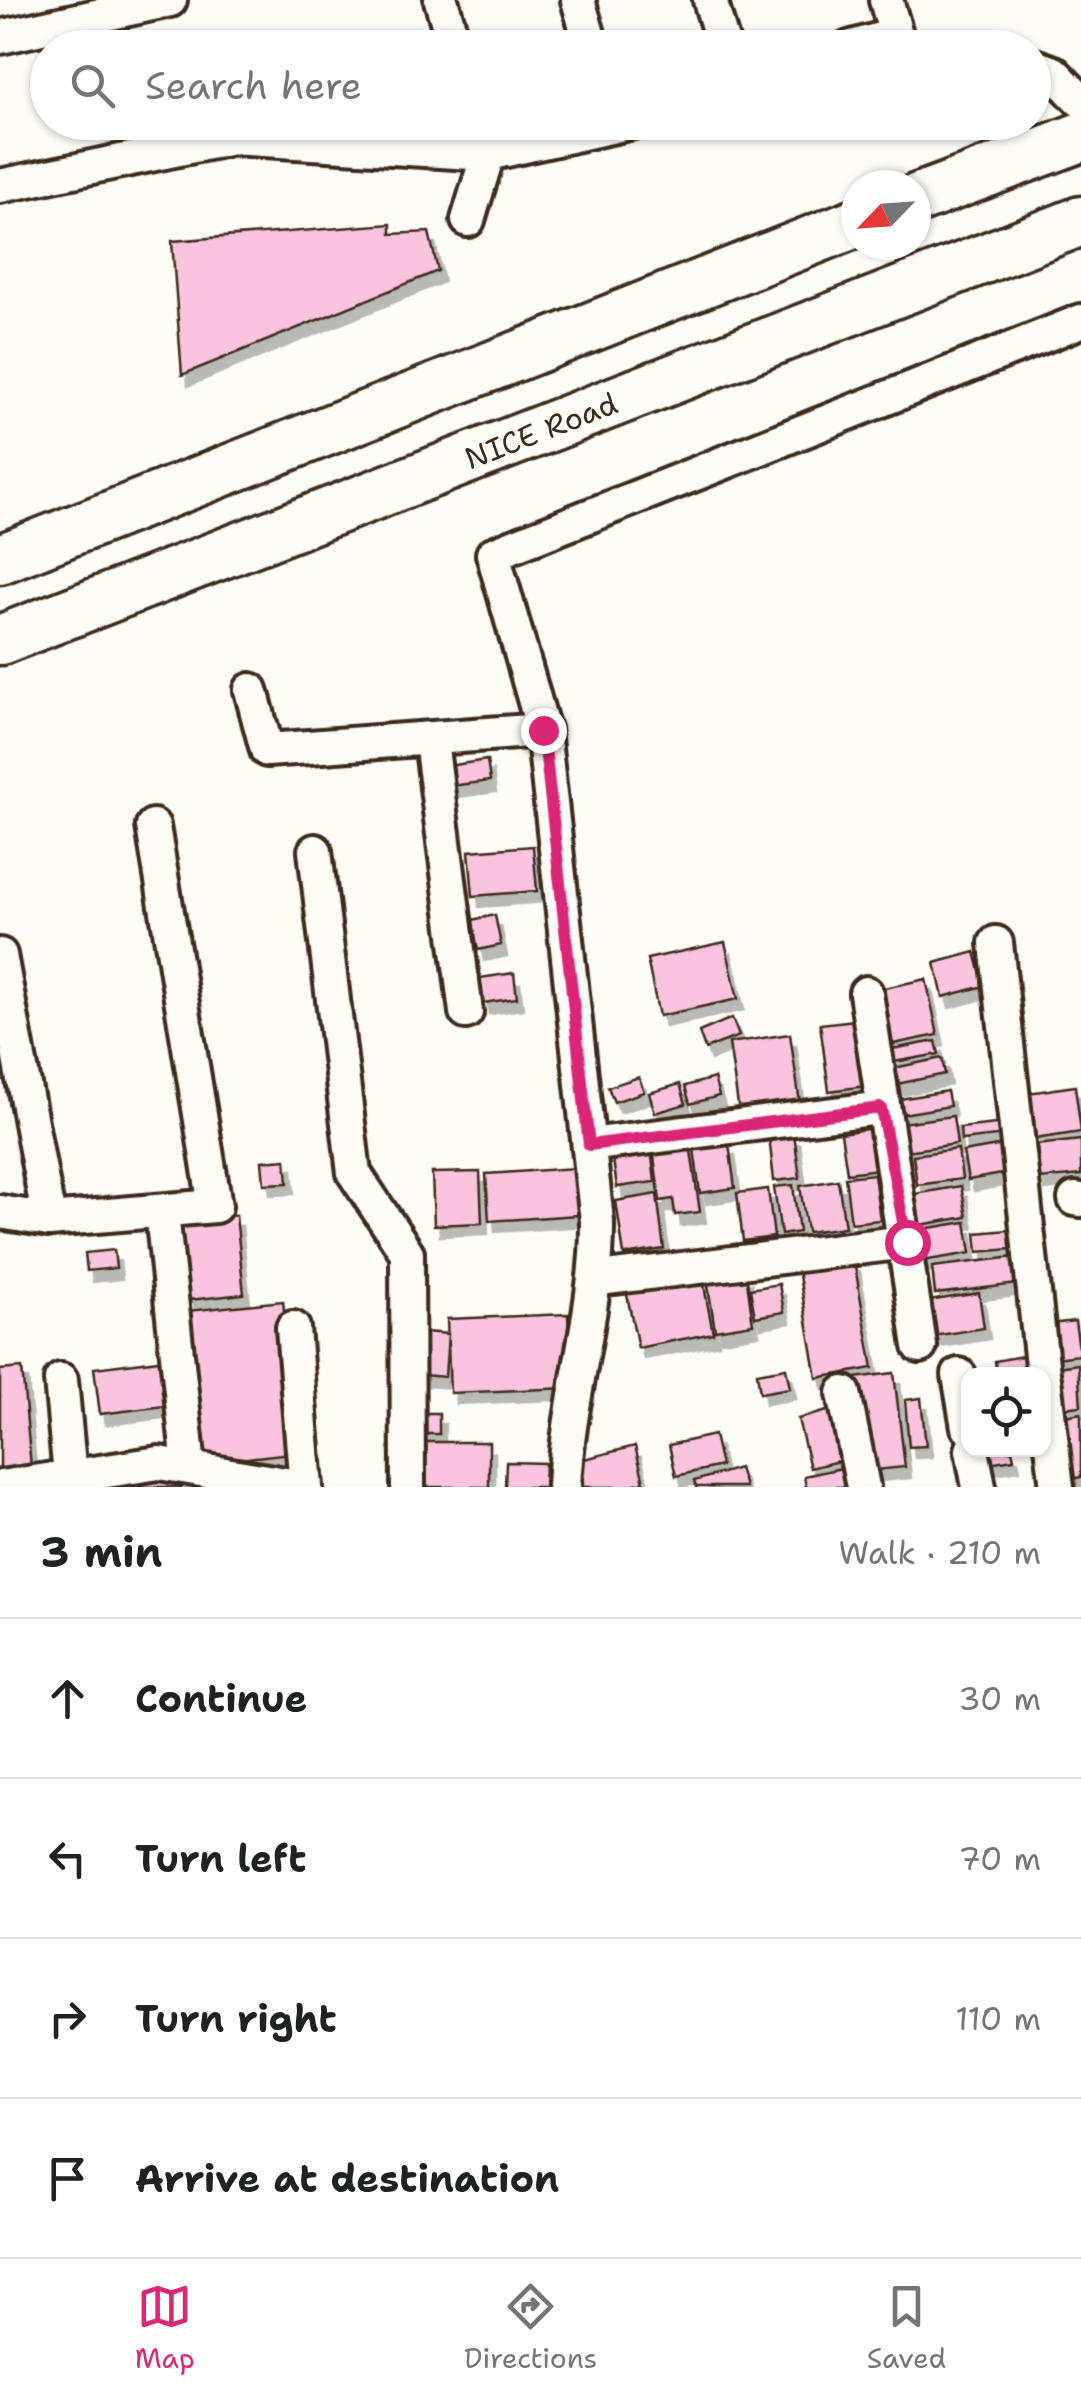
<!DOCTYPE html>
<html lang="en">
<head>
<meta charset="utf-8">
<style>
  :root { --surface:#fff; --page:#f2f2f2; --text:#202124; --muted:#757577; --line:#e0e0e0; --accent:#db2777 }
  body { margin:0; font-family:"Shantell Sans",sans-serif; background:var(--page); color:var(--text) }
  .controls { position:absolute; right:30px; bottom:30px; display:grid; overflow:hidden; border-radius:20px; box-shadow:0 2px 8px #0004 }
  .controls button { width:90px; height:90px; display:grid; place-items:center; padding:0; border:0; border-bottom:2px solid var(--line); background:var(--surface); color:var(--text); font:50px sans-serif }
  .compass { position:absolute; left:841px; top:170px; width:90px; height:90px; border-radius:50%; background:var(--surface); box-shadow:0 2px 8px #0004; rotate:245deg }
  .stop { position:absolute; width:30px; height:30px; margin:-22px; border:8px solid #db2777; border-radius:50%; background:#fff }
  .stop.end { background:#db2777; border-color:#fff; box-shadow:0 2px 10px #0008 }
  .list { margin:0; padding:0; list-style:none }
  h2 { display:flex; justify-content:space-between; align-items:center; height:130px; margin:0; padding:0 40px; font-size:42px }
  h2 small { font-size:32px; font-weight:400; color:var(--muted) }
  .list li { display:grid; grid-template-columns:65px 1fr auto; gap:30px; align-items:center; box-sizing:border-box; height:160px; padding:0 40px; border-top:2px solid var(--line) }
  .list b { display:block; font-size:38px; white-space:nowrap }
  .list em { font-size:32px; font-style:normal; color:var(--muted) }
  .icon { flex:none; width:55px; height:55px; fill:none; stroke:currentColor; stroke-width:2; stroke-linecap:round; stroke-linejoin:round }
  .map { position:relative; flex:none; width:1081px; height:1487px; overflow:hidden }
  .search { position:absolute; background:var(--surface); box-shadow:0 2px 8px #0004; left:30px; right:30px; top:30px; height:110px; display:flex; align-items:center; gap:25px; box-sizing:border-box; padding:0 35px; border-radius:55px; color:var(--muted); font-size:38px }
  .sheet { height:770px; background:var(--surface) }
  nav { display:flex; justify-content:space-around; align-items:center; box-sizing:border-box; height:140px; border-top:2px solid var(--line); background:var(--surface); font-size:28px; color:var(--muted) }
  nav a { display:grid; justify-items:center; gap:5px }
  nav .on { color:var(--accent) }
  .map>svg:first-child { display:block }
  .building { fill:#fac4de; stroke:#3b2a1e; stroke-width:2.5; filter:url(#shadow) }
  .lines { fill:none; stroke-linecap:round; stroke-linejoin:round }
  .minor-casing { stroke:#3b2a1e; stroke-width:40 }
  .highway-casing { stroke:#3b2a1e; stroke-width:55 }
  .minor { stroke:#fdfcf7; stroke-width:32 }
  .highway { stroke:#fdfcf7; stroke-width:48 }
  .route { stroke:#db2777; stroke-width:12 }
  .labels { text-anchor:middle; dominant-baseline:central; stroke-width:9; stroke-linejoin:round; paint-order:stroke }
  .street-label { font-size:30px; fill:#3b2a1e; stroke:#fdfcf7 }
</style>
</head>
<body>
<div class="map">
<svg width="1081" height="1487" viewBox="0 0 1081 1487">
  <defs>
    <filter id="shadow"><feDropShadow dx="6" dy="11" stdDeviation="0" flood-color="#0004"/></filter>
  </defs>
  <rect width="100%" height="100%" fill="#fdfcf7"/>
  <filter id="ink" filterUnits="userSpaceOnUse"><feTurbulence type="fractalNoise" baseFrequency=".01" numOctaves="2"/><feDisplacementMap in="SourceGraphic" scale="20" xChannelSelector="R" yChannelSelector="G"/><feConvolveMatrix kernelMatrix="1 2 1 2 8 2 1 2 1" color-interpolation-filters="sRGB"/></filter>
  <g filter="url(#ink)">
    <g class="building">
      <path d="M391 224V234L429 232 438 271 182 375 172 241Z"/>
      <path d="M487 760 490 781 450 786 447 766Z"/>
      <path d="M533 846 537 891 473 896 469 851Z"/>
      <path d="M495 915 501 945 478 950 472 920Z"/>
      <path d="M725 942 738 999 659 1016 647 959Z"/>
      <path d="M975 952 984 986 943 997 935 963Z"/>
      <path d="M514 973 517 998 483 1003 480 978Z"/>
      <path d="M926 979 938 1035 888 1045 875 990Z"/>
      <path d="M732 1018 739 1036 705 1049 699 1032Z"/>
      <path d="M864 1019 873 1085 829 1091 820 1024Z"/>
      <path d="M790 1034 800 1103 739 1112 729 1043Z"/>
      <path d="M936 1041 939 1054 894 1062 892 1049Z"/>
      <path d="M942 1058 945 1074 897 1084 894 1068Z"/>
      <path d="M639 1077 644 1092 614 1102 608 1087Z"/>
      <path d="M714 1078 719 1096 690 1104 685 1086Z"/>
      <path d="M680 1084 686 1104 655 1113 649 1093Z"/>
      <path d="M1075 1086 1081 1132 1035 1139 1028 1093Z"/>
      <path d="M947 1091 950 1106 891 1116 888 1101Z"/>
      <path d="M953 1116 957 1144 905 1151 901 1123Z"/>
      <path d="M1005 1123 1006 1135 961 1140 960 1128Z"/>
      <path d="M873 1128 879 1169 847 1173 841 1133Z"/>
      <path d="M794 1133 800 1178 774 1181 769 1136Z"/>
      <path d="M1081 1140V1175L1039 1179 1035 1145Z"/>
      <path d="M690 1144 700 1212 675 1215 673 1199 660 1201 653 1149Z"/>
      <path d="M729 1144 735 1188 700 1193 694 1149Z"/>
      <path d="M1003 1145 1008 1173 968 1180 963 1152Z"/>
      <path d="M651 1148 655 1182 617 1187 612 1153Z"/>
      <path d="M958 1149 962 1179 917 1185 913 1155Z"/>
      <path d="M286 1159 288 1183 264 1184 262 1161Z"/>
      <path d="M575 1168 578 1215 489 1221 486 1174Z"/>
      <path d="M480 1172 482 1223 434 1225 432 1173Z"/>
      <path d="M874 1174 880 1220 851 1223 845 1177Z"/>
      <path d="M838 1180 845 1227 807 1232 800 1186Z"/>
      <path d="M793 1185 799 1232 781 1235 774 1187Z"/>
      <path d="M961 1186 967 1217 920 1225 915 1194Z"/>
      <path d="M768 1189 774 1237 743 1241 737 1193Z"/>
      <path d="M657 1194 664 1249 624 1255 616 1201Z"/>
      <path d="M236 1215 244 1294 189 1300 180 1222Z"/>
      <path d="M966 1222 971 1253 922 1261 917 1230Z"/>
      <path d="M1020 1229 1022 1248 978 1252 976 1233Z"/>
      <path d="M114 1250 116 1268 87 1271 85 1253Z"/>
      <path d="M1023 1256 1026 1283 935 1294 932 1267Z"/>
      <path d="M854 1261 873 1368 817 1378 798 1270Z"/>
      <path d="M746 1273 753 1324 715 1330 707 1279Z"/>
      <path d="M702 1275 713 1333 638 1348 626 1290Z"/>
      <path d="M779 1284 784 1312 755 1317 750 1289Z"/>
      <path d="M979 1293 984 1328 927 1337 922 1302Z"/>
      <path d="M283 1301 300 1452 195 1464 177 1312Z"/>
      <path d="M568 1314 571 1388 450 1393 447 1319Z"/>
      <path d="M1075 1321 1080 1355 1046 1359 1042 1325Z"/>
      <path d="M413 1331 448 1334 445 1377 410 1374Z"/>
      <path d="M1028 1355 1030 1369 997 1374 995 1361Z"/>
      <path d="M159 1360 165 1406 100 1414 94 1368Z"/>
      <path d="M1078 1364 1081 1406 1063 1408 1057 1367Z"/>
      <path d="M22 1368 31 1467 0 1470V1370Z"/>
      <path d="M786 1368 790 1388 760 1393 757 1373Z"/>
      <path d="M894 1373 905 1467 866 1471 855 1378Z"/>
      <path d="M921 1398 926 1446 909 1447 905 1400Z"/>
      <path d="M839 1408 851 1458 810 1468 798 1419Z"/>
      <rect x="422" y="1413" width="17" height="21"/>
      <path d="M1081 1413V1477L1071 1479 1060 1417Z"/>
      <path d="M714 1435 721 1466 676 1476 669 1445Z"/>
      <path d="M420 1442H489V1487H419Z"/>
      <path d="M635 1446 644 1482 623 1487H575L569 1463Z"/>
      <path d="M979 1450H1012L1014 1459 981 1464Z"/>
      <path d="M506 1462 545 1463 544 1487H505Z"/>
      <path d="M851 1466 856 1487H806L804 1476Z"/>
      <path d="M739 1468 745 1487H696L694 1481Z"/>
      <path d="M181 1478 182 1487H126L125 1483Z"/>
    </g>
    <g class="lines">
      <g class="minor-casing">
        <g id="minor">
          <path d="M441 0 455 48"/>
          <path d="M578 0 592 48"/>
          <path d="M710 0 724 48"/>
          <path d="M886 0 900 48"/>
          <path d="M0 37 170 0"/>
          <path d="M849 48 895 35"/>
          <path d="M1034 66 1054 73 1080 100"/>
          <path d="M0 186 232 138 488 154 478 122"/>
          <path d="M468 220 488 154 633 122"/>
          <path d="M251 690 267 750 543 730"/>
          <path d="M431 741 466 1012"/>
          <path d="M315 851 354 1173 407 1253 408 1487"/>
          <path d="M996 943 1043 1374"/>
          <path d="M0 955 49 1220 215 1206 153 826"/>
          <path d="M866 993 920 1346"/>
          <path d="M589 1145 881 1108"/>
          <path d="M1075 1199 1081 1200"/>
          <path d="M0 1212 49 1220"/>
          <path d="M162 1213 189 1467"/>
          <path d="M598 1279 907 1242"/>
          <path d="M293 1328 306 1487"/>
          <path d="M959 1375 968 1427"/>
          <path d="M1044 1379 1057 1487"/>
          <path d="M61 1380 71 1487"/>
          <path d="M844 1393 863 1487"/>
          <path d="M972 1450 979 1487"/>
          <path d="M1 1487 159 1463 303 1487"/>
          <path d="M564 1487C568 1397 598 1311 597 1221L543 730 493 554 1081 321"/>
        </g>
      </g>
      <g class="highway-casing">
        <g id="highway">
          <path d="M916 199 1081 137"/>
          <path d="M0 559 856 223"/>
          <path id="s1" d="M0 640 1081 221"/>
        </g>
      </g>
      <use href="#minor" class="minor"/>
      <use href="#highway" class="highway"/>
    </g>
  </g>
  <g class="lines" filter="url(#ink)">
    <path class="route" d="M543 730 589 1145 881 1108 907 1242"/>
  </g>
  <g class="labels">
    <g class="street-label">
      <text stroke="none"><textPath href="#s1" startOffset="580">NICE Road</textPath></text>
    </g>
  </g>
</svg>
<div class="controls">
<button><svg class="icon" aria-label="locate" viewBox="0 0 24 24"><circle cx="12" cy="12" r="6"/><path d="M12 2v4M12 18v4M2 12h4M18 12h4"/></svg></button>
</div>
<svg class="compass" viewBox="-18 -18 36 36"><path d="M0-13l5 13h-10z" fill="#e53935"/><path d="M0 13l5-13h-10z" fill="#757577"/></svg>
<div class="stop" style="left:907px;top:1242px"></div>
<div class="stop end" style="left:543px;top:730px"></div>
<div class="search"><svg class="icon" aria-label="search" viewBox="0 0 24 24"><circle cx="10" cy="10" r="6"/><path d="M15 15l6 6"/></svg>Search here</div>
</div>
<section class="sheet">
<h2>3 min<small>Walk · 210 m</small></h2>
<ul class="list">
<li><svg class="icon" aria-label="ahead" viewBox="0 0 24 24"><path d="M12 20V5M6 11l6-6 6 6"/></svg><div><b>Continue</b></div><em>30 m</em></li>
<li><svg class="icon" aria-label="left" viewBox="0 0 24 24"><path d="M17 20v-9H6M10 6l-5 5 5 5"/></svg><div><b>Turn left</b></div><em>70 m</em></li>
<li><svg class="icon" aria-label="right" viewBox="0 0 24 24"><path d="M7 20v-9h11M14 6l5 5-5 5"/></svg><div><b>Turn right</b></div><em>110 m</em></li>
<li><svg class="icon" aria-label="arrive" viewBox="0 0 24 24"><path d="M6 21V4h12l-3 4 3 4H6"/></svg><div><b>Arrive at destination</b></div></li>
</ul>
</section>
<nav>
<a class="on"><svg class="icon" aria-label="map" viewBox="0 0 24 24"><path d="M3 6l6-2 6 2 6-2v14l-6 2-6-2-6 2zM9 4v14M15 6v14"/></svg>Map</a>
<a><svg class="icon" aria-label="directions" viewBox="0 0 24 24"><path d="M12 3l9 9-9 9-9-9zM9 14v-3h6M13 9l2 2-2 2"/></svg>Directions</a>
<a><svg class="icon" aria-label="saved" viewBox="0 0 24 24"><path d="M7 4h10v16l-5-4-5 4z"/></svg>Saved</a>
</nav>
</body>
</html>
